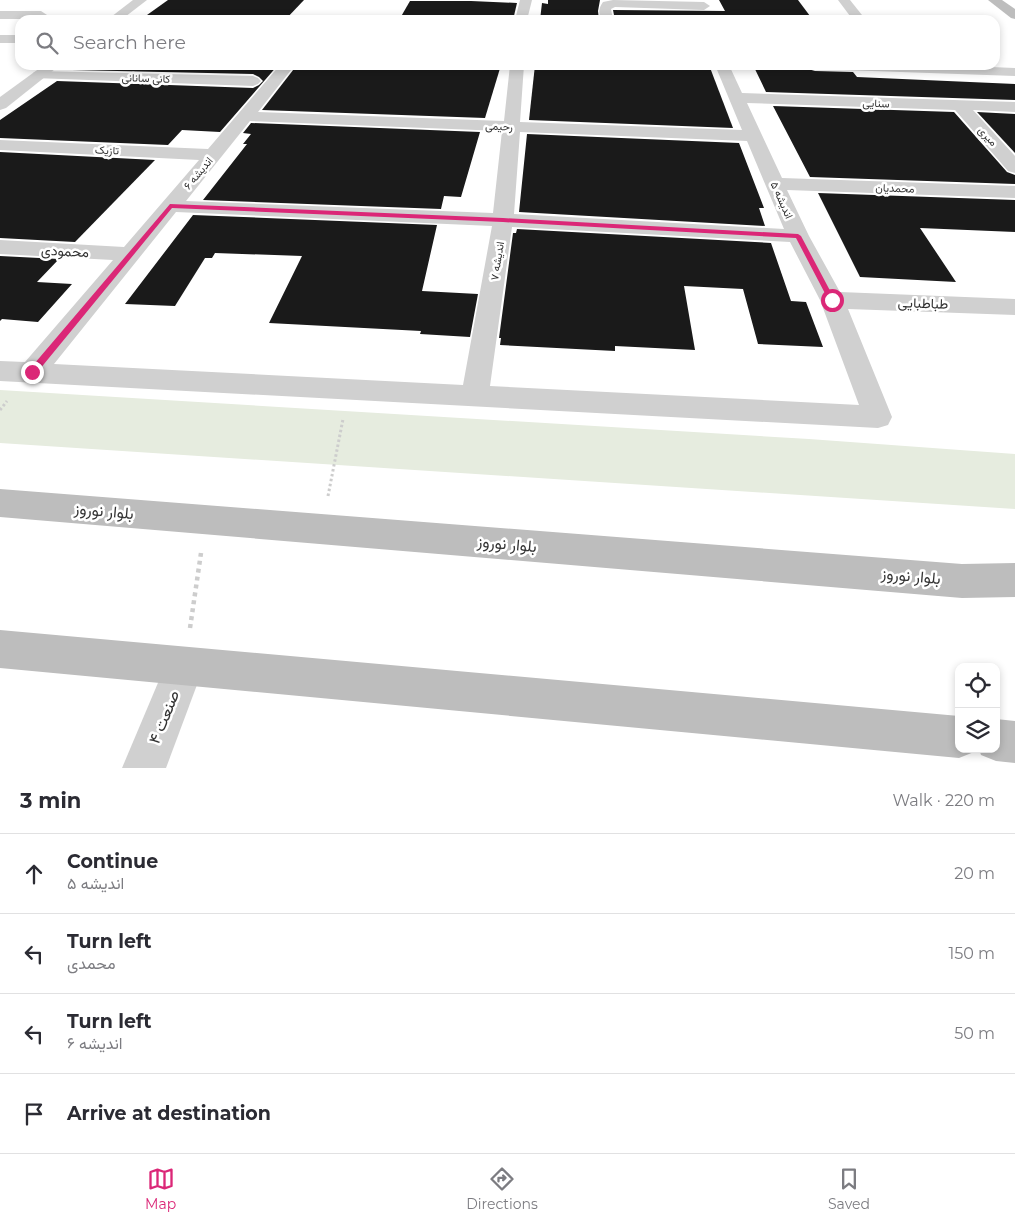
<!DOCTYPE html>
<html lang="en">
<head>
<meta charset="utf-8">
<style>
  :root { --surface:#fff; --page:#f7f7f7; --text:#2b2b33; --muted:#7c7c81; --line:#e1e1e2; --accent:#db2777 }
  body { margin:0; font-family:Montserrat,Vazirmatn,sans-serif; background:var(--page); color:var(--text) }
  .controls { position:absolute; right:15px; bottom:15px; display:grid; overflow:hidden; border-radius:10px; box-shadow:0 2px 8px #0003 }
  .controls button { width:45px; height:45px; display:grid; place-items:center; padding:0; border:0; border-bottom:1px solid var(--line); background:var(--surface); color:var(--text); font:25px sans-serif }
  .stop { position:absolute; width:15px; height:15px; margin:-11px; border:4px solid #db2777; border-radius:50%; background:#fff }
  .stop.end { background:#db2777; border-color:#fff; box-shadow:0 1px 5px #0008 }
  .list { margin:0; padding:0; list-style:none }
  h2 { display:flex; justify-content:space-between; align-items:center; height:65px; margin:0; padding:0 20px; font-size:21px }
  h2 small { font-size:16px; font-weight:400; color:var(--muted) }
  .list li { display:grid; grid-template-columns:32px 1fr auto; gap:15px; align-items:center; box-sizing:border-box; height:80px; padding:0 20px; border-top:1px solid var(--line) }
  .list b { display:block; font-size:19px; white-space:nowrap }
  .list p { margin:0; font-size:16px; white-space:nowrap; color:var(--muted) }
  .list em { font-size:16px; font-style:normal; color:var(--muted) }
  .icon { flex:none; width:28px; height:28px; fill:none; stroke:currentColor; stroke-width:2; stroke-linecap:round; stroke-linejoin:round }
  .map { position:relative; flex:none; width:1015px; height:768px; overflow:hidden }
  .search { position:absolute; background:var(--surface); box-shadow:0 2px 8px #0003; left:15px; right:15px; top:15px; height:55px; display:flex; align-items:center; gap:12px; box-sizing:border-box; padding:0 18px; border-radius:15px; color:var(--muted); font-size:19px }
  .sheet { height:385px; background:var(--surface) }
  nav { display:flex; justify-content:space-around; align-items:center; box-sizing:border-box; height:70px; border-top:1px solid var(--line); background:var(--surface); font-size:14px; color:var(--muted) }
  nav a { display:grid; justify-items:center; gap:2px }
  nav .on { color:var(--accent) }
  .map>svg:first-child { display:block }
  .green { fill:#e6ecdf }
  .building { fill:#1a1a1a }
  .lines { fill:none; stroke-linecap:round; stroke-linejoin:round }
  .path-far1 { stroke:#cdcdcd; stroke-width:3; stroke-dasharray:2.5 2.5; stroke-linecap:butt }
  .path { stroke:#cdcdcd; stroke-width:4.5; stroke-dasharray:4 4; stroke-linecap:butt }
  .minor { fill:#d0d0d0; fill-rule:evenodd }
  .tertiary { fill:#d0d0d0; fill-rule:evenodd }
  .secondary { fill:#bdbdbd; fill-rule:evenodd }
  .route { fill:#db2777 }
  .labels { text-anchor:middle; dominant-baseline:central; stroke-width:5; stroke-linejoin:round; paint-order:stroke }
  .far-street-label { font-size:11px; fill:#333; stroke:#fff }
  .street-label { font-size:14px; fill:#333; stroke:#fff }
  .near-street-label { font-size:16px; fill:#333; stroke:#fff }
</style>
</head>
<body>
<div class="map">
<svg width="1015" height="768" viewBox="0 0 1015 768">
  <rect width="100%" height="100%" fill="#fff"/>
  <path class="green" d="M0 390 809 439 1015 454V509L0 443Z"/>
  <g class="building">
    <path d="M168 0H304L285 20H140Z"/>
    <path d="M548 0H600L598 11 599 20H540L542 3 548 4Z"/>
    <path d="M719 0H798L813 20H615L613 10 725 11Z"/>
    <path d="M410 1H471L517 3 513 20H399Z"/>
    <path d="M78 65H278L220 132 182 130 168 145 0 138V120L57 81 253 88 259 85 263 81 259 77 253 74 72 70Z"/>
    <path d="M297 65H501L485 118 262 110Z"/>
    <path d="M535 65H709L733 128 529 120Z"/>
    <path d="M753 65H806L808 69 815 71 853 72 857 77 1015 84V100L766 92Z"/>
    <path d="M773 106 954 112 1007 172 1015 175V184L810 177Z"/>
    <path d="M977 112 1015 114V153Z"/>
    <path d="M251 123 480 132 461 197 444 196 441 209 203 200 247 144H243L251 134 243 133Z"/>
    <path d="M527 134 739 143 764 208H759L765 226 519 212Z"/>
    <path d="M0 152 155 160 75 242 0 238Z"/>
    <path d="M818 193 1015 200V232L920 228 956 282 860 277Z"/>
    <path d="M193 215 437 225 422 291 478 294 470 337 420 334 421 331 269 323 302 256 215 253 212 258H205L175 306 125 304Z"/>
    <path d="M517 229 771 243 791 301 806 302 823 347 758 344 743 289 684 286 695 350 615 346V351L500 345 501 338H499L513 233H516Z"/>
    <path d="M0 256 59 259 37 282 72 284 38 322 2 319 0 321Z"/>
  </g>
  <g class="lines">
    <g class="path-far1">
      <path d="M0 410 7 401"/>
      <path d="M328 496 343 419"/>
    </g>
    <path class="path" d="M190 628 201 553"/>
    <g class="minor">
      <path d="M520 0H532L527 20H515Z"/>
      <path d="M613 0 704 2 710 6 704 10 615 7 611 9 613 20H601C599 13 598 9 603 2Z"/>
      <path d="M838 0H850L866 20H853Z"/>
      <path d="M0 11H41L47 15 41 19H0Z"/>
      <rect x="0" y="35" width="20" height="8"/>
      <path d="M280 65H295L258 112 504 121 510 65H524L520 122 742 130 715 65H729L742 93 1015 102V112L973 110 1015 156V173L1008 171 955 110 747 103 782 178 1015 186V198L787 190 809 236 840 292 1015 299V315L848 309 892 417 888 425 878 428 0 381V361L25 362 113 260 0 254V240L124 247 199 160 0 150V140L208 149ZM250 121 502 131 493 213 186 201ZM520 132 747 141 784 229 514 214ZM176 212 492 226 463 385 54 364ZM512 227 790 242 820 300 859 405 490 386Z"/>
      <path d="M39 71 253 76 258 78 261 81 258 84 253 86 34 78 32 75 34 72Z"/>
    </g>
    <g class="tertiary">
      <path d="M133 0H147L121 20H107Z"/>
      <path d="M44 65H60L6 108 0 110V97Z"/>
      <path d="M808 65H941L1015 68V76L815 69 810 68Z"/>
      <path d="M185 647 199 652 204 666 166 768H122L171 652Z"/>
    </g>
    <g class="secondary">
      <path d="M988 0H1002L1015 9V19L1011 18Z"/>
      <path d="M0 489 962 564 1015 563V597L962 598 0 517Z"/>
      <path d="M0 630 959 716V749H975L974 752 959 758 0 668Z"/>
      <path d="M996 719 1015 721V763L996 761 981 755 979 749H996Z"/>
    </g>
  </g>
  <path class="route" d="M170 204 503 218 798 234 801 236 835 300 829 301 796 238 503 222 172 208 35 375H29V370Z"/>
  <g class="labels">
    <g class="far-street-label">
      <text transform="translate(146 78) rotate(2)">کانی سانانی</text>
      <text transform="translate(876 103) rotate(2)">سنایی</text>
      <text transform="translate(499 126) rotate(2)">رحیمی</text>
      <text transform="translate(988 136) rotate(48)">میری</text>
      <text transform="translate(107 150) rotate(2)">تازیک</text>
      <text transform="translate(198 173) rotate(-50)">اندیشه ۶</text>
      <text transform="translate(895 188) rotate(2)">محمدیان</text>
      <text transform="translate(782 200) rotate(66)">اندیشه ۵</text>
      <text transform="translate(497 261) rotate(-81)">اندیشه ۷</text>
    </g>
    <g class="street-label">
      <text transform="translate(65 251) rotate(3)">محمودی</text>
      <text transform="translate(923 303) rotate(2)">طباطبایی</text>
    </g>
    <g class="near-street-label">
      <text transform="translate(104 511) rotate(5)">بلوار نوروز</text>
      <text transform="translate(507 544) rotate(5)">بلوار نوروز</text>
      <text transform="translate(911 576) rotate(5)">بلوار نوروز</text>
      <text transform="translate(164 717) rotate(-68)">صنعت ۴</text>
    </g>
  </g>
</svg>
<div class="controls">
<button><svg class="icon" aria-label="locate" viewBox="0 0 24 24"><circle cx="12" cy="12" r="6"/><path d="M12 2v4M12 18v4M2 12h4M18 12h4"/></svg></button>
<button><svg class="icon" aria-label="layers" viewBox="0 0 24 24"><path d="M12 4l9 5-9 5-9-5zM3 14l9 5 9-5"/></svg></button>
</div>
<div class="stop" style="left:832px;top:300px"></div>
<div class="stop end" style="left:32px;top:372px"></div>
<div class="search"><svg class="icon" aria-label="search" viewBox="0 0 24 24"><circle cx="10" cy="10" r="6"/><path d="M15 15l6 6"/></svg>Search here</div>
</div>
<section class="sheet">
<h2>3 min<small>Walk · 220 m</small></h2>
<ul class="list">
<li><svg class="icon" aria-label="ahead" viewBox="0 0 24 24"><path d="M12 20V5M6 11l6-6 6 6"/></svg><div><b>Continue</b><p>اندیشه ۵</p></div><em>20 m</em></li>
<li><svg class="icon" aria-label="left" viewBox="0 0 24 24"><path d="M17 20v-9H6M10 6l-5 5 5 5"/></svg><div><b>Turn left</b><p>محمدی</p></div><em>150 m</em></li>
<li><svg class="icon" aria-label="left" viewBox="0 0 24 24"><path d="M17 20v-9H6M10 6l-5 5 5 5"/></svg><div><b>Turn left</b><p>اندیشه ۶</p></div><em>50 m</em></li>
<li><svg class="icon" aria-label="arrive" viewBox="0 0 24 24"><path d="M6 21V4h12l-3 4 3 4H6"/></svg><div><b>Arrive at destination</b></div></li>
</ul>
</section>
<nav>
<a class="on"><svg class="icon" aria-label="map" viewBox="0 0 24 24"><path d="M3 6l6-2 6 2 6-2v14l-6 2-6-2-6 2zM9 4v14M15 6v14"/></svg>Map</a>
<a><svg class="icon" aria-label="directions" viewBox="0 0 24 24"><path d="M12 3l9 9-9 9-9-9zM9 14v-3h6M13 9l2 2-2 2"/></svg>Directions</a>
<a><svg class="icon" aria-label="saved" viewBox="0 0 24 24"><path d="M7 4h10v16l-5-4-5 4z"/></svg>Saved</a>
</nav>
</body>
</html>
